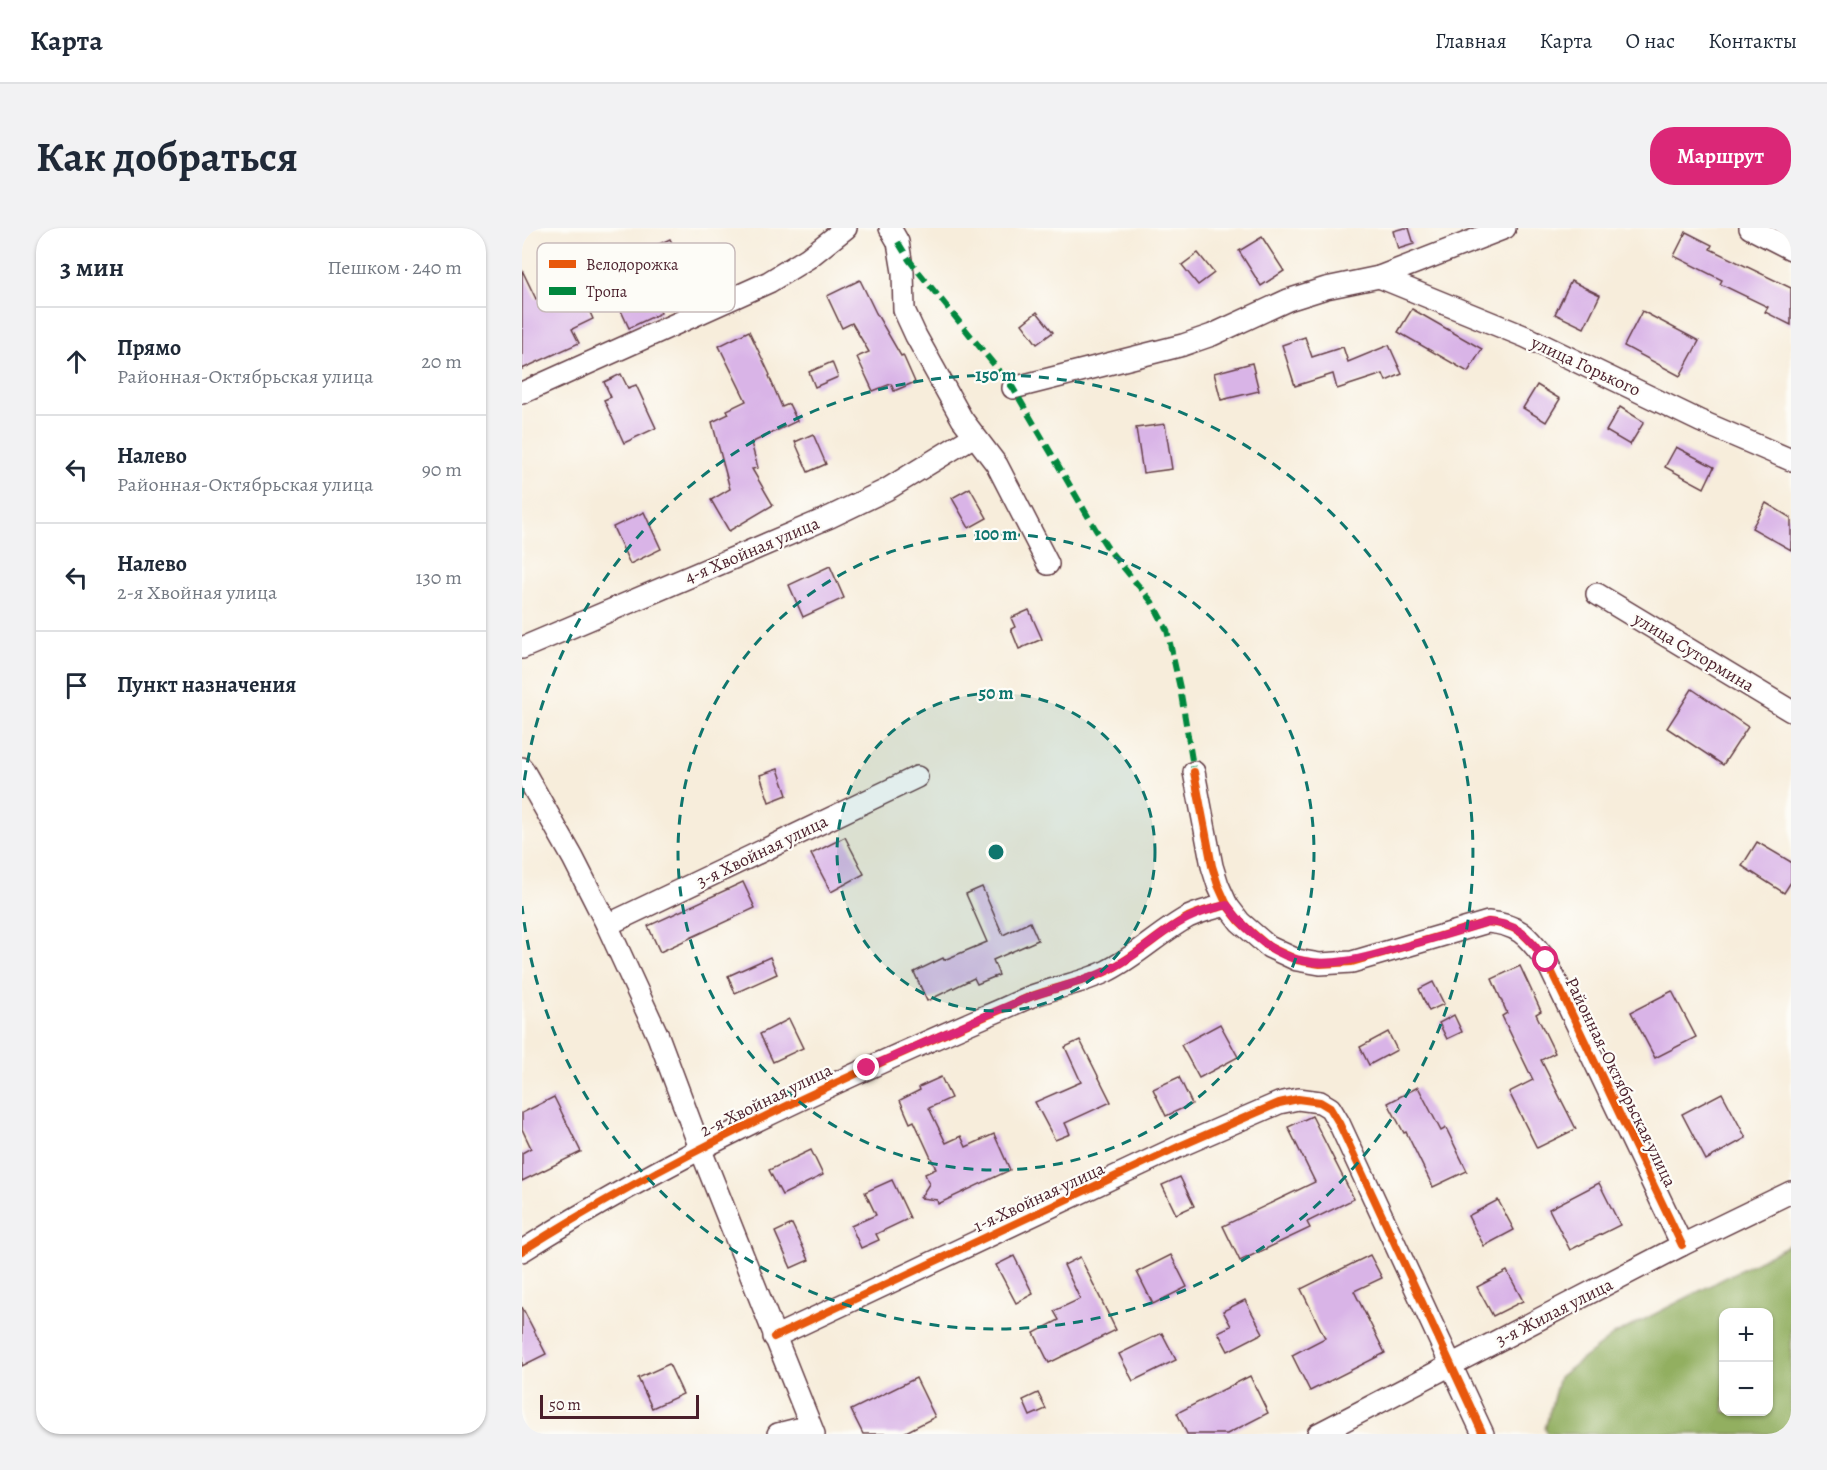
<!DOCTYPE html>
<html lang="ru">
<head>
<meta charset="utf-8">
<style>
  :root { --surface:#fff; --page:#f2f2f3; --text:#1f2937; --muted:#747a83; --line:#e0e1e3; --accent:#db2777 }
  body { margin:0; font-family:Alegreya,serif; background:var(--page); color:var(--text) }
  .controls { position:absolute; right:18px; bottom:18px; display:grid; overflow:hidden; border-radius:12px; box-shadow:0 2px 4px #0004 }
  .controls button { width:54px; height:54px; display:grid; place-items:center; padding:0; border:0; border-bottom:2px solid var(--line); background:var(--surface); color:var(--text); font:30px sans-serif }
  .scale { position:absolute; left:18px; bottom:15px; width:159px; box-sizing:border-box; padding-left:6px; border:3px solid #4a1f2b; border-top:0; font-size:16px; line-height:21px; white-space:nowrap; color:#4a1f2b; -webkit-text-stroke:4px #fdfcf7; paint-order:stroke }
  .stop { position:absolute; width:18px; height:18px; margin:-14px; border:4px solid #db2777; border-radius:50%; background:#fff }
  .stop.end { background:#db2777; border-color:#fff; box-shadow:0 2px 6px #0008 }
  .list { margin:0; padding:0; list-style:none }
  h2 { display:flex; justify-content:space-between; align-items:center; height:78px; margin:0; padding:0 24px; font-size:26px }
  h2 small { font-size:20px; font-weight:400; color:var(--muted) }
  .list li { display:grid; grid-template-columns:39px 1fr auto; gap:18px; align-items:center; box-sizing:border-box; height:108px; padding:0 24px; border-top:2px solid var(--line) }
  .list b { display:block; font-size:22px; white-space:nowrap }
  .list p { margin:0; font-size:20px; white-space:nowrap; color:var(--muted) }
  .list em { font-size:20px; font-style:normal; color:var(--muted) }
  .icon { flex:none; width:33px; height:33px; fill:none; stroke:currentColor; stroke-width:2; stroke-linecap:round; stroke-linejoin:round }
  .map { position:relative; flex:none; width:1269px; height:1206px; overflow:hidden; border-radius:24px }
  header { display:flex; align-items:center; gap:36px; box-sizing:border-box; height:84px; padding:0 30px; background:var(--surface); border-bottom:2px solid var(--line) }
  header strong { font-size:28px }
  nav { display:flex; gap:33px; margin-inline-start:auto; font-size:21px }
  .intro { display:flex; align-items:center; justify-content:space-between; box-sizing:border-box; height:144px; padding:0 36px }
  h1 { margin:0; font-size:42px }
  .button { padding:15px 27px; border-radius:24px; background:var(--accent); color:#fff; font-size:21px; font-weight:700 }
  main { display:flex; gap:36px; padding:0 36px }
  aside { flex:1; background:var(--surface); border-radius:24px; box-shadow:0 2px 4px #0004 }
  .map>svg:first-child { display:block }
  .forest { fill:#92af61; stroke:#6e6746; stroke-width:1.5; fill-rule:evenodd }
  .building { fill:#d9b4e7 }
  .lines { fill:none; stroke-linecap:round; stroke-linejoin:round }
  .minor-casing { stroke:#643e45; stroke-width:24 }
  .minor { stroke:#fff; stroke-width:21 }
  .quiet { stroke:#00873e; stroke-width:6; stroke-dasharray:12 6; stroke-linecap:butt }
  .cycleway-casing { stroke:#fdfcf7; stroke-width:11 }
  .cycleway { stroke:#e8590c; stroke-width:8 }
  .route { stroke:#db2777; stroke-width:8 }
  .ring { fill:none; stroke:#0f766e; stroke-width:3; stroke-dasharray:10 8 }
  .labels { text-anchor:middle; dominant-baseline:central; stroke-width:4.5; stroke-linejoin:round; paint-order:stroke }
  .street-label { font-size:18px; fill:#4a1f2b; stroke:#fdfcf7 }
  .key { fill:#fdfcf7; stroke:#c7baba; stroke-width:1.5 }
  .key-label { font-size:16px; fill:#4a1f2b }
  .centre { fill:#0f766e; stroke:#fdfcf7; stroke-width:3 }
  .ring-label { font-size:18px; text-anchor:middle; font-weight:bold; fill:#0f766e; stroke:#fdfcf7; stroke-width:4.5; stroke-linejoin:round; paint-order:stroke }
</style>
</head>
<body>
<header>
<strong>Карта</strong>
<nav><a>Главная</a><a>Карта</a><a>О нас</a><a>Контакты</a></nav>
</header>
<div class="intro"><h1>Как добраться</h1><a class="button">Маршрут</a></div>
<main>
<aside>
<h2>3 мин<small>Пешком · 240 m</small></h2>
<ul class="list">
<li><svg class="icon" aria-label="ahead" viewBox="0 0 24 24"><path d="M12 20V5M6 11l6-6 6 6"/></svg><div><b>Прямо</b><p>Районная-Октябрьская улица</p></div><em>20 m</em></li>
<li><svg class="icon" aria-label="left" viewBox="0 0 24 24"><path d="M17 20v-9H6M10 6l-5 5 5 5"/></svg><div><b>Налево</b><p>Районная-Октябрьская улица</p></div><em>90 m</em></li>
<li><svg class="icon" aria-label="left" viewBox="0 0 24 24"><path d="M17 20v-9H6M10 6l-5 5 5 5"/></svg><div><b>Налево</b><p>2-я Хвойная улица</p></div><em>130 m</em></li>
<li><svg class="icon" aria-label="arrive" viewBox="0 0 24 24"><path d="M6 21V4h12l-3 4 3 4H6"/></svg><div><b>Пункт назначения</b></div></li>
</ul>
</aside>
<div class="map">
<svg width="1269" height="1206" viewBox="0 0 1269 1206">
  <rect width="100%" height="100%" fill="#fdfcf7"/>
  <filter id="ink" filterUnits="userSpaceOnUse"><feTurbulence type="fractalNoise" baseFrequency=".0167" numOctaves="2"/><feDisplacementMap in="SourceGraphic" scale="12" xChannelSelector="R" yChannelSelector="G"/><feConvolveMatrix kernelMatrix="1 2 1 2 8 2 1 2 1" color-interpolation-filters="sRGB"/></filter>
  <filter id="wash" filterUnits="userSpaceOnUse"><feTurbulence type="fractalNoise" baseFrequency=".008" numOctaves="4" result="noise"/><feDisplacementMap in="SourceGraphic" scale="24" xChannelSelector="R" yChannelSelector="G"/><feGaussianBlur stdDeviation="1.35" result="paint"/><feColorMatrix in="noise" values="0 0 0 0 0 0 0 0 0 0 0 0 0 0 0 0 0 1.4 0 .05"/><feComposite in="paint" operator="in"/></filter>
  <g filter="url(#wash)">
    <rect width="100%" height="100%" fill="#f7eddb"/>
    <path class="forest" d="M1269 1016V1206H1026L1023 1201 1037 1149 1092 1107ZM1202 1084H1246V1184H1202Z"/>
    <g id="blocks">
      <g class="building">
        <path d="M882 0H887L892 16 876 21 871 3Z"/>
        <path d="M1164 4 1190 17 1188 21 1269 60V97L1243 84 1246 79 1198 56 1200 52 1152 28Z"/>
        <path d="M740 9 762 43 739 58 717 23Z"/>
        <path d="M148 11 161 37 131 51 118 25Z"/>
        <path d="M676 25 692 45 676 57 660 37Z"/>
        <path d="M0 42 14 71 53 52 71 91 50 101 57 115 0 141Z"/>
        <path d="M338 52 354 85 379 128 381 127 393 154 372 163 369 156 351 163 335 129 347 124 330 95 320 100 305 68Z"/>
        <path d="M1049 53 1078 67 1062 100 1033 86Z"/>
        <path d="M128 61 139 85 107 100 96 76Z"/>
        <path d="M890 81 960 121 946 144 876 104Z"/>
        <path d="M1120 83 1177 113 1158 148 1102 118Z"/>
        <path d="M515 84 531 104 515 116 500 96Z"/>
        <path d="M227 103 248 147 247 148 260 179 267 176 275 193 229 215 236 240 230 241 251 277 207 303 189 272 208 261 190 194 207 186 205 182 224 173 197 118Z"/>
        <path d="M783 109 790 129 821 119 826 134 867 117 880 146 864 153 861 146 815 161 811 146 773 158 760 117Z"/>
        <path d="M310 134 316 149 293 159 287 144Z"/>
        <path d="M730 135 737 163 699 172 692 145Z"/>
        <path d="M99 146 106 160 114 157 134 200 102 215 82 172 89 169 82 154Z"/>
        <path d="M1015 157 1038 171 1024 194 1001 180Z"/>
        <path d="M1098 179 1122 194 1108 217 1084 203Z"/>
        <path d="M643 196 650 241 621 245 614 200Z"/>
        <path d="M291 206 304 236 286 244 273 214Z"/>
        <path d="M1154 219 1192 239 1182 260 1143 239Z"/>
        <path d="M448 260 465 290 447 300 430 270Z"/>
        <path d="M1244 275 1269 290V322L1230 300Z"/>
        <path d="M122 284 139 321 108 336 91 299Z"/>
        <path d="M308 338 322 370 281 389 267 357Z"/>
        <path d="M507 382 520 411 497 421 489 401 493 399 489 390Z"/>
        <path d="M1170 461 1226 499 1201 537 1145 500Z"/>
        <path d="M256 541 265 567 247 574 238 547Z"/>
        <path d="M323 609 342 646 309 664 289 626Z"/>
        <path d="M1235 614 1269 634V654L1262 665 1220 638Z"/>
        <path d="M221 654 233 680 138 724 126 698Z"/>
        <path d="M460 659 481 707 508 694 516 712 471 732 477 747 455 756 452 750 405 773 392 744 421 730 422 732 465 714 444 666Z"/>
        <path d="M248 729 255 746 213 765 206 748Z"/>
        <path d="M998 738 1019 783 1014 786 1033 825 1019 832 1054 901 1015 920 987 864 1011 852 980 788 985 785 970 751Z"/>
        <path d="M911 754 922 776 907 783 897 761Z"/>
        <path d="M1150 763 1174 809 1133 830 1109 784Z"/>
        <path d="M932 787 940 804 925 811 917 795Z"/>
        <path d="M267 791 281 820 251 834 238 806Z"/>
        <path d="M698 796 716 829 677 850 659 817Z"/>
        <path d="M866 804 875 822 847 837 838 819Z"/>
        <path d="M558 812 589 874 543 895 548 906 533 912 513 874 559 854 543 819Z"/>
        <path d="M419 849 429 870 407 880 424 915 439 908 444 919 472 906 488 942 416 976 415 972 398 970 407 956 403 946 414 941 392 893 388 895 378 872 398 862 397 859Z"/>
        <path d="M657 849 670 876 644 888 631 861Z"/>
        <path d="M896 859 919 903 924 900 945 943 911 959 884 904 882 905 866 875Z"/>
        <path d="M1200 865 1224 910 1184 932 1160 886Z"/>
        <path d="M32 869 59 924 0 953V925L9 920 0 901V885Z"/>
        <path d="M790 888 832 971 785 994 788 1000 718 1033 701 998 793 954 766 899Z"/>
        <path d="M289 922 301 947 260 967 247 942Z"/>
        <path d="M658 949 672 978 654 986 640 957Z"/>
        <path d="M370 952 388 990 354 1006 357 1012 339 1020 329 998 354 987 343 964Z"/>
        <path d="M1077 955 1098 997 1048 1022 1027 981Z"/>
        <path d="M976 972 992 1002 962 1018 946 988Z"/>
        <path d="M270 996 287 1032 269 1040 253 1004Z"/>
        <path d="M649 1027 665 1059 631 1076 615 1044Z"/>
        <path d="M848 1027 860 1050 832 1063 863 1125 788 1163 770 1127 803 1110 779 1061Z"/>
        <path d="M492 1028 511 1066 494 1075 474 1037Z"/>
        <path d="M558 1029 594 1102 527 1135 512 1105 537 1092 532 1083 558 1071 542 1037Z"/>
        <path d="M985 1043 1001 1073 971 1088 955 1059Z"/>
        <path d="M723 1072 741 1105 706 1123 696 1104 709 1098 701 1083Z"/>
        <path d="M0 1079 24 1126 0 1138Z"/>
        <path d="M640 1105 654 1132 611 1153 597 1126Z"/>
        <path d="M147 1136 161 1166 130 1180 116 1150Z"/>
        <path d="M728 1148 746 1185 705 1206H665L655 1185Z"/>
        <path d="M394 1150 413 1189 380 1206H341L329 1182Z"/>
        <path d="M516 1165 524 1181 508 1188 501 1172Z"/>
      </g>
    </g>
  </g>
  <g filter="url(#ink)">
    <use href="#blocks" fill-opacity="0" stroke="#643e45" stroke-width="1.5"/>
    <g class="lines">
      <g class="minor-casing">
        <g id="minor">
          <path d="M368 0 376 14 381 44 382 82 394 108 440 191 475 237 526 336"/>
          <path d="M1228 0 1269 21"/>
          <path d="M857 49 1004 109 1178 193 1269 232"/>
          <path d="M491 160 661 117 690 107 766 72 804 60 857 49 983 0"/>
          <path d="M0 165 247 54 286 30 324 0"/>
          <path d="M1075 366 1269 483"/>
          <path d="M0 420 308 289 364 262 452 208"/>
          <path d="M0 540 51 630 85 697 136 808 178 920 292 1206"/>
          <path d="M672 544 690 638 696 657 705 677 718 694 747 719 775 732 798 736 830 734 966 694C998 697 1005 708 1024 732L1160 1017"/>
          <path d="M85 697 395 549"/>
          <path d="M0 1023C147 929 305 857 464 788 480 782 495 774 510 768 534 759 560 755 583 744 614 729 637 705 666 689 679 683 692 680 705 677"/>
          <path d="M252 1109 658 918 757 875 776 871 798 874 808 880 817 895 961 1206"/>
          <path d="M256 1206 288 1198"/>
          <path d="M796 1206 1160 1017 1269 964"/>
        </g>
      </g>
      <use href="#minor" class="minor"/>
      <path class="quiet" d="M376 14 387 32 491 160 574 302 587 322 630 374 645 402 658 460 672 544"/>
      <g class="cycleway-casing">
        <g id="cycleway">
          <path d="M672 544 690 638 696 657 705 677 718 694 747 719 775 732 798 736 830 734 966 694C998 697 1005 708 1024 732L1160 1017"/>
          <path d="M0 1023C147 929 305 857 464 788 480 782 495 774 510 768 534 759 560 755 583 744 614 729 637 705 666 689 679 683 692 680 705 677"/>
          <path d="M252 1109 658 918 757 875 776 871 798 874 808 880 817 895 961 1206"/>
        </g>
      </g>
      <use href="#cycleway" class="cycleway"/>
    </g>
  </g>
  <g class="lines" filter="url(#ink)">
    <path class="route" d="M345 840C399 817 453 791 508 769 533 760 558 755 582 744 605 734 623 718 643 704 662 690 682 682 705 677 757 746 801 743 877 720 907 712 937 703 966 694 998 696 1005 708 1024 732"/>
  </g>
  <circle cx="474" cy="624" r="159" fill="#0f766e" fill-opacity=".12"/>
  <g class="ring">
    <circle cx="474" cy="624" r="159"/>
    <circle cx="474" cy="624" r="318"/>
    <path d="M0 570A477 477 0 1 1 0 678"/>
  </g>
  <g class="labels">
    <g class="street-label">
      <text transform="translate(1064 138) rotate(25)">улица Горького</text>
      <text transform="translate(230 322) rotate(-23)">4-я Хвойная улица</text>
      <text transform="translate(1172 424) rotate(31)">улица Сутормина</text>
      <text transform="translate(240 623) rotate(-26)">3-я Хвойная улица</text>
      <text transform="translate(1099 854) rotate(64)">Районная-Октябрьская улица</text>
      <text transform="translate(244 872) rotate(-26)">2-я Хвойная улица</text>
      <text transform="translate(517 969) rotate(-25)">1-я Хвойная улица</text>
      <text transform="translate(1032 1084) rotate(-27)">3-я Жилая улица</text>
    </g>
  </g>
  <rect x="15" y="15" width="198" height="69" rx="9" class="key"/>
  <rect x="27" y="32" width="27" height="8" fill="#e8590c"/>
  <rect x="27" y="59" width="27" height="8" fill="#00873e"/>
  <g class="key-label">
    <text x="64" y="42">Велодорожка</text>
    <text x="64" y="69">Тропа</text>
  </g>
  <circle cx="474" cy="624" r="9" class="centre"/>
  <g class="ring-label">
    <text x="474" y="153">150 m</text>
    <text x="474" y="312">100 m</text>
    <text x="474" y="471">50 m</text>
  </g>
</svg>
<div class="controls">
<button>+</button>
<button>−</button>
</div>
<div class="scale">50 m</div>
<div class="stop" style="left:1024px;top:732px"></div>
<div class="stop end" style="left:345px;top:840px"></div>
</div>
</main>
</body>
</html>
